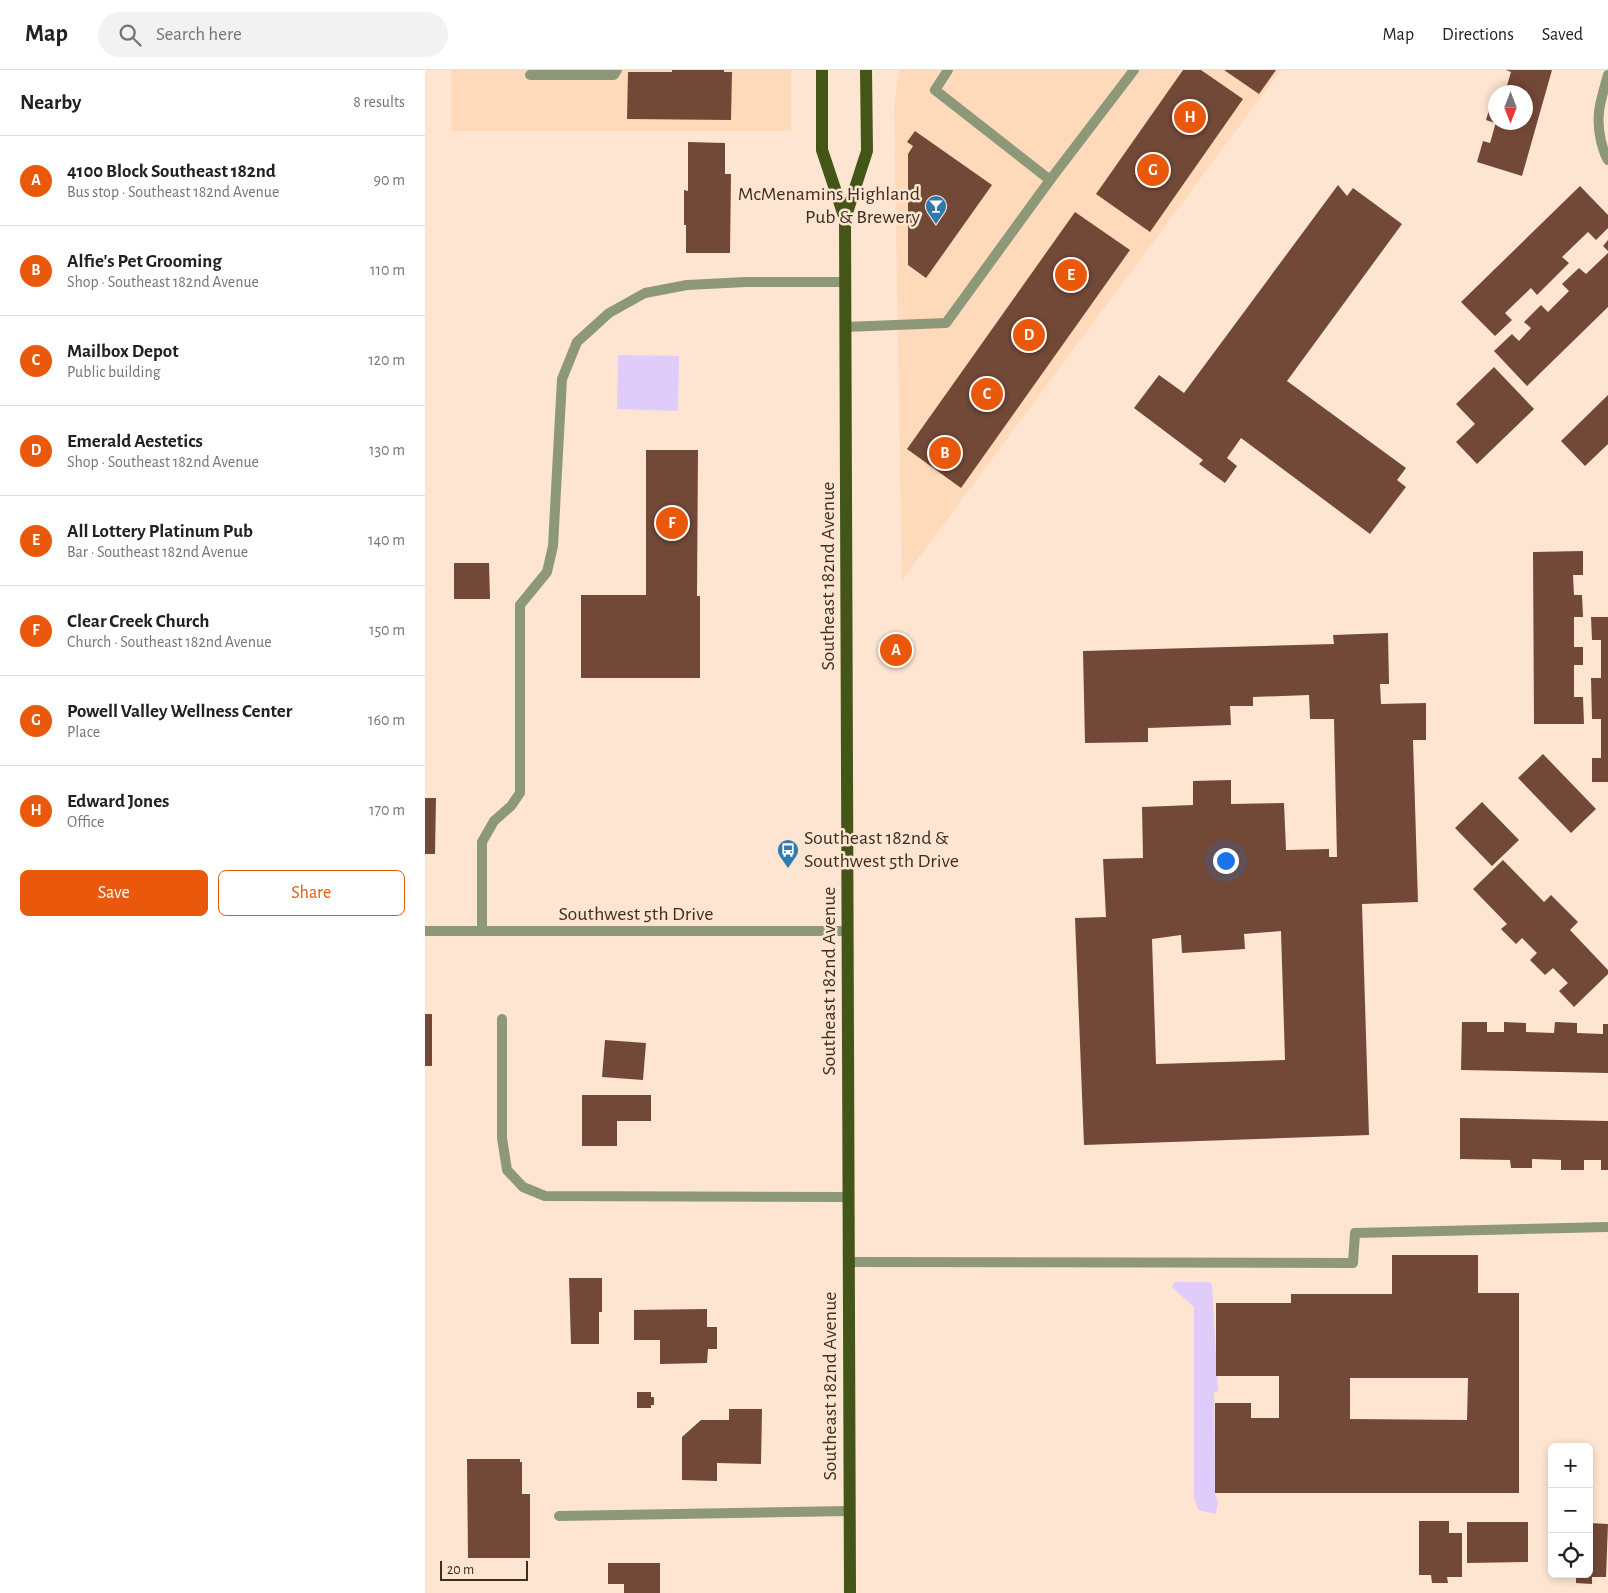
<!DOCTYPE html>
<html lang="en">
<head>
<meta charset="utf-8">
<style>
  :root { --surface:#fff; --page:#f2f2f2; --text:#202124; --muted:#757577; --line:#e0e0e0; --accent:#ea580c }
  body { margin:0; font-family:"Alegreya Sans",sans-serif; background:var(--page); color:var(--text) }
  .controls { position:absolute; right:15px; bottom:15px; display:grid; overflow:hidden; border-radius:8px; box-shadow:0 2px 8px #0003 }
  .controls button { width:45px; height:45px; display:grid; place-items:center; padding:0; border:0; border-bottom:1px solid var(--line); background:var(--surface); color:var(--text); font:25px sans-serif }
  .compass { position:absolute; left:1063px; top:15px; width:45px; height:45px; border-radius:50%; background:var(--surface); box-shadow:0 2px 8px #0003; rotate:180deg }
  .scale { position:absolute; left:15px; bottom:12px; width:88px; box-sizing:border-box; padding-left:5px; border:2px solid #3d2e20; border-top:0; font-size:14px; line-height:18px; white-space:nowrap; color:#3d2e20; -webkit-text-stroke:4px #fde5d1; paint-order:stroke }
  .you { position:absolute; left:800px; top:790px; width:18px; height:18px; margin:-12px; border:4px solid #fff; border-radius:50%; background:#1a73e8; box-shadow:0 0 0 8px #1a73e833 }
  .badge { display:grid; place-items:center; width:32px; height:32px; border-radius:50%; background:var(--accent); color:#fff; font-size:16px; font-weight:700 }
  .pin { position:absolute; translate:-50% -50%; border:2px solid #fff; box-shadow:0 1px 5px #0006 }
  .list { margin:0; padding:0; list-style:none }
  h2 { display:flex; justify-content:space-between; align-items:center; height:65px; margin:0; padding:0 20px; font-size:21px }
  h2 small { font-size:16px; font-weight:400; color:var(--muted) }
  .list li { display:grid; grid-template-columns:32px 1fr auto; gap:15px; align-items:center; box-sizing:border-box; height:90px; padding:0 20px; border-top:1px solid var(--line) }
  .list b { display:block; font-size:19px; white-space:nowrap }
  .list p { margin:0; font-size:16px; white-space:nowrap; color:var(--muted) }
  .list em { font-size:16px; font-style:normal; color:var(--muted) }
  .actions { display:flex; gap:10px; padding:15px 20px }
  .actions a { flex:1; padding:11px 0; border:1px solid var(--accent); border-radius:8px; text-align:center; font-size:18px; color:var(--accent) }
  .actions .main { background:var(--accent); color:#fff }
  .icon { flex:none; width:28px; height:28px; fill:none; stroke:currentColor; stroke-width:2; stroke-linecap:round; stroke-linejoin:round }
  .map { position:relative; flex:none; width:1183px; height:1523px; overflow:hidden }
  header { display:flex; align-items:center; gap:30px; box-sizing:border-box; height:70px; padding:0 25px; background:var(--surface); border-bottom:1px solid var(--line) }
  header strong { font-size:24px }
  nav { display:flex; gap:28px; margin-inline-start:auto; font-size:18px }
  .search { width:350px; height:45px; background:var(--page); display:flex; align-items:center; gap:12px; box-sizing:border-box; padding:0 18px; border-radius:28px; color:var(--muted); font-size:19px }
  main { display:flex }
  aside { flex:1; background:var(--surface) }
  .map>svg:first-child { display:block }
  .built { fill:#fedaba }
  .green { fill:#dfccfb }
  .building { fill:#724837; fill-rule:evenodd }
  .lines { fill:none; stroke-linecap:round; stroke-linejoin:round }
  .lane { stroke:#8d9879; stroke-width:10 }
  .street { stroke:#8d9879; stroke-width:10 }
  .primary { stroke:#445518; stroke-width:12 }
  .labels { text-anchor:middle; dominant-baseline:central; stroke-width:5; stroke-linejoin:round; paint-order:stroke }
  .poi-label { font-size:20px; fill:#3d2e20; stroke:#fde5d1; text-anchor:end }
  .street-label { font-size:20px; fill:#3d2e20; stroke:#fde5d1 }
</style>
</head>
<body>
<header>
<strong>Map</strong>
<div class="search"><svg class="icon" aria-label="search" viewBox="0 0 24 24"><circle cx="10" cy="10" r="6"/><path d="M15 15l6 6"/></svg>Search here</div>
<nav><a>Map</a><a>Directions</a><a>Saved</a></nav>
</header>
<main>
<aside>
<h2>Nearby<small>8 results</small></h2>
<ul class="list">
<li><span class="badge">A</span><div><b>4100 Block Southeast 182nd</b><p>Bus stop · Southeast 182nd Avenue</p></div><em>90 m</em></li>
<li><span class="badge">B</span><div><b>Alfie's Pet Grooming</b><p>Shop · Southeast 182nd Avenue</p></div><em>110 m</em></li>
<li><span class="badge">C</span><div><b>Mailbox Depot</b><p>Public building</p></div><em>120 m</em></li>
<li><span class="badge">D</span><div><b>Emerald Aestetics</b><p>Shop · Southeast 182nd Avenue</p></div><em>130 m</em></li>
<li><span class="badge">E</span><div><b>All Lottery Platinum Pub</b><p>Bar · Southeast 182nd Avenue</p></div><em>140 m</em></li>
<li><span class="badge">F</span><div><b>Clear Creek Church</b><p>Church · Southeast 182nd Avenue</p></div><em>150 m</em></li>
<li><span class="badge">G</span><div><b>Powell Valley Wellness Center</b><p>Place</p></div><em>160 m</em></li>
<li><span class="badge">H</span><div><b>Edward Jones</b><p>Office</p></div><em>170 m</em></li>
</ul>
<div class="actions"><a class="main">Save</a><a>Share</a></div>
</aside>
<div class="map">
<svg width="1183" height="1523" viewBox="0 0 1183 1523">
  <rect width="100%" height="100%" fill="#fde5d1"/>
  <g class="built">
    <rect x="26" y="0" width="340" height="61"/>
    <path d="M474 0H856L477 510 469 38Z"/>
  </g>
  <g class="green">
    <path d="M193 285 254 286 253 341 192 339Z"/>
    <path d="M749 1212H784L787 1215 793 1321 789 1322 790 1424 793 1432 791 1444 773 1440 769 1428V1237L747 1217Z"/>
  </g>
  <g class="building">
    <path d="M247 0H299V2H307L306 50 202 49 203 2H247Z"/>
    <path d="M758 0H776L818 29 725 162 671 124Z"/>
    <path d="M799 0H851L834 24Z"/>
    <path d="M1081 0H1127L1097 106 1052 92 1058 71 1065 73 1071 52H1100V22H1080L1086 2Z"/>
    <path d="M1067 30 1070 31V53L1061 50Z"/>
    <path d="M490 61 567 115 501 208 483 195V84L488 76 482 72Z"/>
    <path d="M263 72 300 73V104H306L305 183H261V155H259V120L263 121Z"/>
    <path d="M913 115 922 126 928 118 977 154 862 311 981 398 972 410 981 417 945 464 816 368 802 388 812 396 800 413 774 394 778 390 709 338 734 305 759 323Z"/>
    <path d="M1155 116 1183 145V158L1171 170 1163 162 1137 187 1144 193 1112 225 1106 218 1080 243 1087 250 1070 266 1036 232Z"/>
    <path d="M650 142 705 180 536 418 482 379Z"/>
    <path d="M1183 170V181L1178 176Z"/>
    <path d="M1183 183V237L1102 316 1069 281 1087 264 1094 271 1106 258 1099 252 1116 235 1123 242 1144 221 1137 214 1154 198 1161 204Z"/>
    <path d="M1069 297 1109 339 1052 394 1031 372 1050 354 1031 334Z"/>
    <path d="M1183 325V374L1160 396 1136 371Z"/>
    <path d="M221 380H273L272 526H275V608H156V525H221Z"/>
    <path d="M1158 481V505H1148L1149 525H1157L1158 547H1149V577H1158V595H1149V627H1158L1159 654H1109L1108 482Z"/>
    <path d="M29 493H64L65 529H29Z"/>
    <path d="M1166 547H1183V712H1167V688H1176V649H1167L1166 608H1176V570H1167Z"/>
    <path d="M963 563 964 614H955L956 634 1001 633V670H988L993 832 937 834 944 1065 659 1075 650 848 681 847 678 789 718 788 717 737 768 735V711L806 710V734L859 733 861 780 904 779V787H912L909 649H885L884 625 828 627V636H805L806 655 723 658V672L660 673 658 581 909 574 908 565ZM856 861 860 990 731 994 727 869 756 865 757 883 820 879 819 864Z"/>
    <path d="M1118 684 1171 739 1146 763 1093 708Z"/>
    <path d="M0 728H11L10 784H0Z"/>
    <path d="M1057 732 1094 770 1067 796 1030 758Z"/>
    <path d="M1078 790 1119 832 1126 825 1153 852 1145 860 1183 900V904L1149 937 1134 921 1143 913 1128 898 1120 905 1105 890 1112 883 1097 868 1091 874 1076 859 1082 854 1048 819Z"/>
    <rect x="0" y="944" width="7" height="52"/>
    <path d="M1037 952H1062V962H1079V952L1101 953V962L1129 963 1130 952 1152 953V963L1178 964V954H1183V1003L1036 1000Z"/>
    <path d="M180 970 221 973 218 1010 177 1007Z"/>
    <path d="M157 1025H226V1051H192V1076H157Z"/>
    <path d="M1035 1048 1183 1051V1100H1176V1090H1159V1100H1136V1090L1107 1089V1098H1086L1085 1090 1035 1089Z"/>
    <path d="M967 1185H1053V1223H1094V1423H790V1333H826V1348H854V1306H791V1233H866V1224H967ZM925 1308H1043L1042 1350 925 1349Z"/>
    <path d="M144 1208H177V1242H174V1274H146Z"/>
    <path d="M282 1239V1257H292V1279H283L282 1293 235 1294V1270H209V1240Z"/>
    <path d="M212 1322H226V1327H229V1335H226V1338H212Z"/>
    <path d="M304 1339H337L336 1394 292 1393V1411L257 1410V1367L276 1350H304Z"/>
    <path d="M42 1389H95V1392H97V1424H105V1488H43Z"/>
    <path d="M994 1451H1024V1463H1037V1507H1022L1023 1513H1007L1006 1505H994Z"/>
    <path d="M1042 1452H1103V1492L1042 1493Z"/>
    <path d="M1164 1453 1183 1454 1181 1507H1167V1514L1151 1513V1506H1145V1504H1164Z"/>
    <path d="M183 1493H235V1523H199V1514H183Z"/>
  </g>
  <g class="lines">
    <g class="lane">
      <path d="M523 0 510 20 625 110"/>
      <path d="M105 5H189L192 0"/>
      <path d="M420 257 521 253 625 110 709 0"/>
      <path d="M57 861V772L69 751 86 736 95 723V535L122 502 128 476 137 309 152 272 184 243 220 223 262 215 321 212H420"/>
      <path d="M77 949V1068L82 1100 98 1117 120 1126 423 1127"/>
      <path d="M424 1192 928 1193 930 1163 1183 1157"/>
      <path d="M134 1446 424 1441"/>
    </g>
    <g class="street">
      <path d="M1183 5C1176 29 1170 46 1176 71 1178 78 1179 84 1183 90"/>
      <path d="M0 861H423"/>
    </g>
    <g class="primary">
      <path d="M397 0V80L420 149 425 1523"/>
      <path d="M420 149 442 81 441 0"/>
    </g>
  </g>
  <defs>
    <g id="bar-pin" transform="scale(1.125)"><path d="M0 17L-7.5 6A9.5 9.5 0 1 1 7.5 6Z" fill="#317aae" stroke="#fde5d1"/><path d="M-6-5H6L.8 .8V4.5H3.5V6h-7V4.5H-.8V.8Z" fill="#fff"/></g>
    <g id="bus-pin" transform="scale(1.125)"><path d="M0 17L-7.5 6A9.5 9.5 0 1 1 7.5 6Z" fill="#317aae" stroke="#fde5d1"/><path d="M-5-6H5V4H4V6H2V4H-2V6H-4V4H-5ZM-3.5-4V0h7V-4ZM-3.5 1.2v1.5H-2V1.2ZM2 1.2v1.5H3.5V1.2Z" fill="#fff"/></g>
  </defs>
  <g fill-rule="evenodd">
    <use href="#bar-pin" x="511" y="136"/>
    <use href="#bus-pin" x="363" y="780"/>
  </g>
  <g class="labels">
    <g class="poi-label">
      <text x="495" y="124">McMenamins Highland<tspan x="495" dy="23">Pub &amp; Brewery</tspan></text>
      <text x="379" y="768" text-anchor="start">Southeast 182nd &amp;<tspan x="379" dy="23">Southwest 5th Drive</tspan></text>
    </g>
    <g class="street-label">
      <text transform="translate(403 506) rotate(-90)">Southeast 182nd Avenue</text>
      <text x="211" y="844">Southwest 5th Drive</text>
      <text transform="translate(404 911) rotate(-90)">Southeast 182nd Avenue</text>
      <text transform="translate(405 1316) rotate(-90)">Southeast 182nd Avenue</text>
    </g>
  </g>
</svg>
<div class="controls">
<button>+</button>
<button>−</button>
<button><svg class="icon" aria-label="locate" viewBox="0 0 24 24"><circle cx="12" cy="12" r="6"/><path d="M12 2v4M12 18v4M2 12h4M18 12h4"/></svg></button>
</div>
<svg class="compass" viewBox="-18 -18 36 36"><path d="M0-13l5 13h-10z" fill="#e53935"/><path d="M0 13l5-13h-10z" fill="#757577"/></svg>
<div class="scale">20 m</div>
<div class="you"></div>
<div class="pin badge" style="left:471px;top:580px">A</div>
<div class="pin badge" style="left:520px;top:383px">B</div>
<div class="pin badge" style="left:562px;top:324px">C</div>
<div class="pin badge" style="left:604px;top:265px">D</div>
<div class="pin badge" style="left:646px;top:205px">E</div>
<div class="pin badge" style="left:247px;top:453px">F</div>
<div class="pin badge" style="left:728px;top:100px">G</div>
<div class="pin badge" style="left:765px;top:47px">H</div>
</div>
</main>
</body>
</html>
